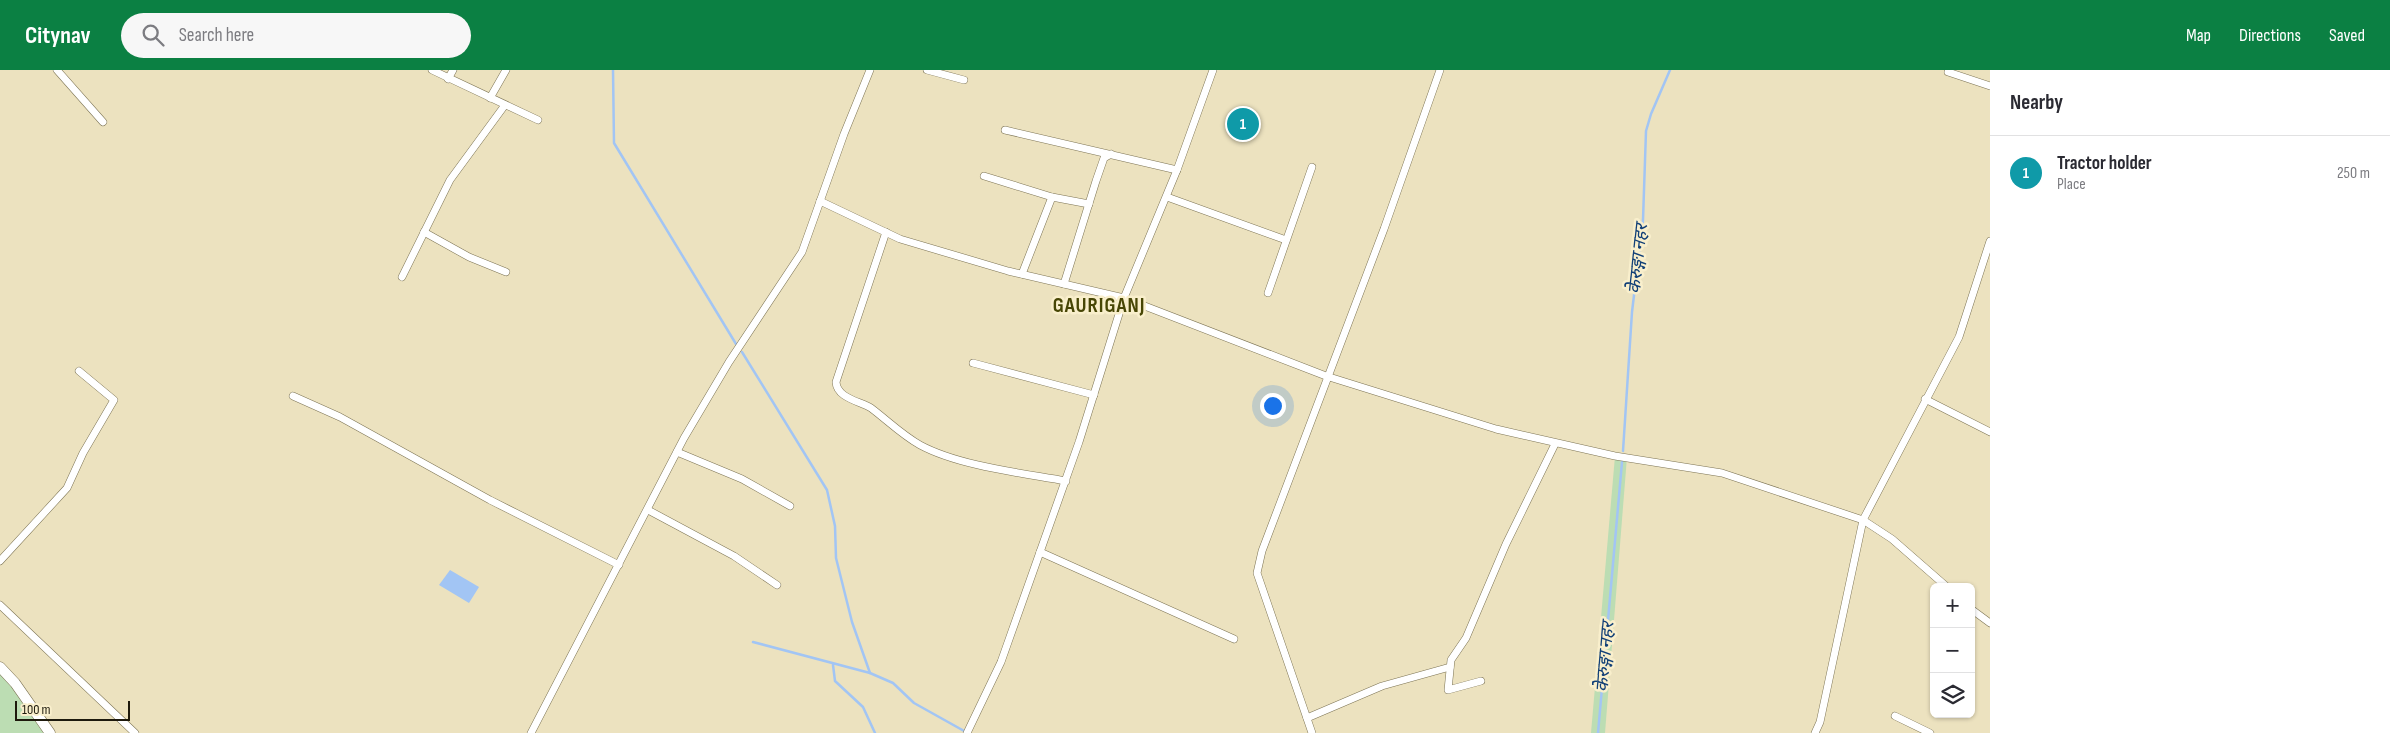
<!DOCTYPE html>
<html lang="en">
<head>
<meta charset="utf-8">
<style>
  :root { --surface:#fff; --page:#f7f7f7; --text:#2b2b33; --muted:#7c7c81; --line:#e1e1e2; --accent:#0b8043 }
  body { margin:0; font-family:"Sofia Sans Condensed","Noto Sans Devanagari",sans-serif; background:var(--page); color:var(--text) }
  .controls { position:absolute; right:15px; bottom:15px; display:grid; overflow:hidden; border-radius:8px; box-shadow:0 1px 4px #0004 }
  .controls button { width:45px; height:45px; display:grid; place-items:center; padding:0; border:0; border-bottom:1px solid var(--line); background:var(--surface); color:var(--text); font:25px sans-serif }
  .scale { position:absolute; left:15px; bottom:12px; width:115px; box-sizing:border-box; padding-left:5px; border:2px solid #1d190c; border-top:0; font-size:14px; line-height:18px; white-space:nowrap; color:#1d190c; -webkit-text-stroke:4px #f9efcc; paint-order:stroke }
  .you { position:absolute; left:1272px; top:335px; width:18px; height:18px; margin:-12px; border:4px solid #fff; border-radius:50%; background:#1a73e8; box-shadow:0 0 0 8px #1a73e833 }
  .badge { display:grid; place-items:center; width:32px; height:32px; border-radius:50%; background:var(--accent); color:#fff; font-size:16px; font-weight:700 }
  .pin { position:absolute; translate:-50% -50%; border:2px solid #fff; box-shadow:0 1px 5px #0006 }
  .list { margin:0; padding:0; list-style:none }
  h2 { display:flex; justify-content:space-between; align-items:center; height:65px; margin:0; padding:0 20px; font-size:21px }
  h2 small { font-size:16px; font-weight:400; color:var(--muted) }
  .list li { display:grid; grid-template-columns:32px 1fr auto; gap:15px; align-items:center; box-sizing:border-box; height:75px; padding:0 20px; border-top:1px solid var(--line) }
  .list b { display:block; font-size:19px; white-space:nowrap }
  .list p { margin:0; font-size:16px; white-space:nowrap; color:var(--muted) }
  .list em { font-size:16px; font-style:normal; color:var(--muted) }
  .icon { flex:none; width:28px; height:28px; fill:none; stroke:currentColor; stroke-width:2; stroke-linecap:round; stroke-linejoin:round }
  .map { position:relative; flex:none; width:1990px; height:663px; overflow:hidden }
  header { display:flex; align-items:center; gap:30px; box-sizing:border-box; height:70px; padding:0 25px; background:var(--accent); color:#fff }
  header strong { font-size:24px }
  nav { display:flex; gap:28px; margin-inline-start:auto; font-size:18px }
  .search { width:350px; height:45px; background:var(--page); display:flex; align-items:center; gap:12px; box-sizing:border-box; padding:0 18px; border-radius:28px; color:var(--muted); font-size:19px }
  main { display:flex }
  aside { flex:1; background:var(--surface) }
  .map>svg:first-child { display:block }
  .green { fill:#bcddb3 }
  .water { fill:#a2c5f4 }
  .lines { fill:none; stroke-linecap:round; stroke-linejoin:round }
  .stream { stroke:#a2c5f4; stroke-width:2.5 }
  .minor-casing { stroke:#7d7454; stroke-width:8 }
  .secondary-casing { stroke:#7d7454; stroke-width:11 }
  .minor { stroke:#fff; stroke-width:7 }
  .secondary { stroke:#fff; stroke-width:10 }
  .labels { text-anchor:middle; dominant-baseline:central; stroke-width:5; stroke-linejoin:round; paint-order:stroke }
  .water-label { font-size:18px; font-style:italic; fill:#124077; stroke:#f9efcc }
  .district-label { font-size:21px; font-weight:bold; letter-spacing:1px; fill:#474605; stroke:#f9efcc }
</style>
</head>
<body>
<header>
<strong>Citynav</strong>
<div class="search"><svg class="icon" aria-label="search" viewBox="0 0 24 24"><circle cx="10" cy="10" r="6"/><path d="M15 15l6 6"/></svg>Search here</div>
<nav><a>Map</a><a>Directions</a><a>Saved</a></nav>
</header>
<main>
<div class="map">
<svg width="1990" height="663" viewBox="0 0 1990 663">
  <rect width="100%" height="100%" fill="#ece2bf"/>
  <g class="green">
    <path d="M1615 386 1627 387 1605 663H1591Z"/>
    <path d="M0 598 54 663H0Z"/>
  </g>
  <path class="water" d="M450 500 479 517 469 533 439 515Z"/>
  <g class="lines">
    <g class="stream">
      <path d="M613 0 614 73 736 274"/>
      <path d="M742 282 827 420 835 456 836 488 852 552 870 603"/>
      <path d="M1623 381 1632 242 1643 150 1646 61 1651 44 1670 0"/>
      <path d="M753 572 870 603 893 613 914 633 966 662"/>
      <path d="M833 595 835 611 863 637 875 663"/>
      <path d="M1598 663 1622 392"/>
    </g>
    <g class="minor-casing">
      <g id="minor">
        <path d="M57 0 103 52"/>
        <path d="M432 0 538 50"/>
        <path d="M927 0 964 10"/>
        <path d="M1948 2 1990 16"/>
        <path d="M448 9 453 0"/>
        <path d="M490 28 506 0"/>
        <path d="M1005 60 1177 100"/>
        <path d="M984 106 1052 127"/>
        <path d="M1167 127 1286 170"/>
        <path d="M820 131 900 169 1008 201 1124 228 1326 306 1496 359 1615 386 1722 403 1863 450 1892 469 1947 517"/>
        <path d="M424 162 469 187 506 202"/>
        <path d="M886 162 836 312C837 328 859 331 871 338 887 350 902 365 920 375 959 396 1022 403 1066 411"/>
        <path d="M1022 204 1052 127 1089 134"/>
        <path d="M402 207 450 110 505 35"/>
        <path d="M1064 214 1096 111 1104 88 1111 84"/>
        <path d="M1268 223 1312 97"/>
        <path d="M973 293 1094 325"/>
        <path d="M293 326 340 347 490 430 619 495"/>
        <path d="M1925 329 1990 362"/>
        <path d="M677 382 742 409 790 436"/>
        <path d="M648 440 734 486 777 515"/>
        <path d="M1040 482 1234 569"/>
        <path d="M0 491 67 418 83 383 114 330 79 301"/>
        <path d="M0 535 135 663"/>
        <path d="M1971 539 1990 553"/>
        <path d="M1481 611 1448 620 1451 590 1466 568 1506 474 1555 374"/>
        <path d="M1895 646 1930 663"/>
        <path d="M1307 648 1382 616 1450 597"/>
        <path d="M531 663 684 368 729 292 802 182 844 64 870 0"/>
        <path d="M967 663 1001 592 1079 372 1124 228 1177 100 1213 0"/>
        <path d="M1312 663 1257 503 1262 481 1384 159 1440 0"/>
        <path d="M1815 663 1820 652 1863 450 1959 267 1990 171"/>
      </g>
    </g>
    <g class="secondary-casing">
      <path id="secondary" d="M0 597 15 613 50 663"/>
    </g>
    <use href="#minor" class="minor"/>
    <use href="#secondary" class="secondary"/>
  </g>
  <g class="labels">
    <g class="water-label">
      <text transform="translate(1638 189) rotate(-84)">केेरुङ्गा नहर</text>
      <text transform="translate(1605 587) rotate(-85)">केेरुङ्गा नहर</text>
    </g>
    <g class="district-label">
      <text x="1099" y="235">GAURIGANJ</text>
    </g>
  </g>
</svg>
<div class="controls">
<button>+</button>
<button>−</button>
<button><svg class="icon" aria-label="layers" viewBox="0 0 24 24"><path d="M12 4l9 5-9 5-9-5zM3 14l9 5 9-5"/></svg></button>
</div>
<div class="scale">100 m</div>
<div class="you"></div>
<div class="pin badge" style="left:1243px;top:54px;background:#0f9aa8">1</div>
</div>
<aside>
<h2>Nearby<small></small></h2>
<ul class="list">
<li><span class="badge" style="background:#0f9aa8">1</span><div><b>Tractor holder</b><p>Place</p></div><em>250 m</em></li>
</ul>
</aside>
</main>
</body>
</html>
